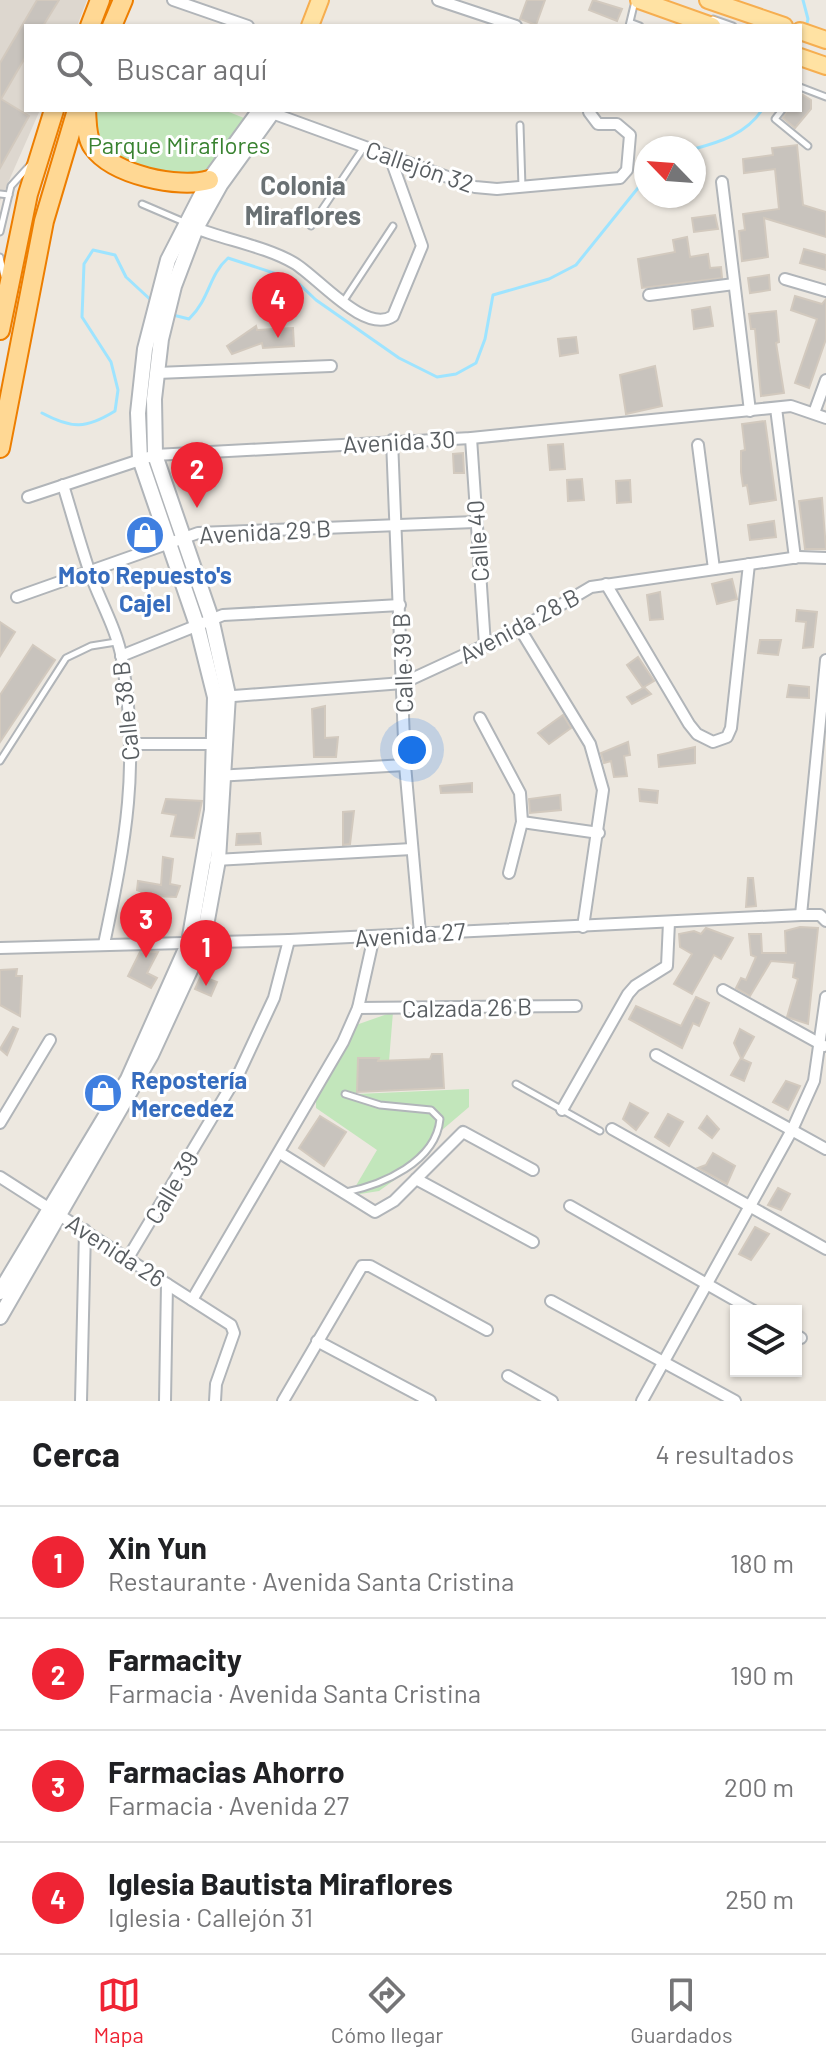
<!DOCTYPE html>
<html lang="es">
<head>
<meta charset="utf-8">
<style>
  :root { --surface:#fff; --page:#f6f6f6; --text:#202124; --muted:#757577; --line:#e0e0e0; --accent:#ef2434 }
  body { margin:0; font-family:Barlow,sans-serif; background:var(--page); color:var(--text) }
  .controls { position:absolute; right:24px; bottom:24px; display:grid; overflow:hidden; border-radius:0px; box-shadow:0 2px 6px #0004 }
  .controls button { width:72px; height:72px; display:grid; place-items:center; padding:0; border:0; border-bottom:2px solid var(--line); background:var(--surface); color:var(--text); font:40px sans-serif }
  .compass { position:absolute; left:634px; top:136px; width:72px; height:72px; border-radius:50%; background:var(--surface); box-shadow:0 2px 6px #0004; rotate:295deg }
  .you { position:absolute; left:412px; top:750px; width:28px; height:28px; margin:-20px; border:6px solid #fff; border-radius:50%; background:#1a73e8; box-shadow:0 0 0 12px #1a73e833 }
  .badge { display:grid; place-items:center; width:52px; height:52px; border-radius:50%; background:var(--accent); color:#fff; font-size:26px; font-weight:700 }
  .pin { position:absolute; translate:-50% -66px; filter:drop-shadow(0 2px 4px #0008) }
  .pin::after { content:''; position:absolute; top:42px; width:28px; height:24px; background:inherit; clip-path:polygon(0 0,100% 0,50% 100%) }
  .list { margin:0; padding:0; list-style:none }
  h2 { display:flex; justify-content:space-between; align-items:center; height:104px; margin:0; padding:0 32px; font-size:34px }
  h2 small { font-size:26px; font-weight:400; color:var(--muted) }
  .list li { display:grid; grid-template-columns:52px 1fr auto; gap:24px; align-items:center; box-sizing:border-box; height:112px; padding:0 32px; border-top:2px solid var(--line) }
  .list b { display:block; font-size:30px; white-space:nowrap }
  .list p { margin:0; font-size:26px; white-space:nowrap; color:var(--muted) }
  .list em { font-size:26px; font-style:normal; color:var(--muted) }
  .icon { flex:none; width:44px; height:44px; fill:none; stroke:currentColor; stroke-width:2; stroke-linecap:round; stroke-linejoin:round }
  .map { position:relative; flex:none; width:826px; height:1401px; overflow:hidden }
  .search { position:absolute; background:var(--surface); box-shadow:0 2px 6px #0004; left:24px; right:24px; top:24px; height:88px; display:flex; align-items:center; gap:20px; box-sizing:border-box; padding:0 28px; border-radius:0px; color:var(--muted); font-size:30px }
  .sheet { height:552px; background:var(--surface) }
  nav { display:flex; justify-content:space-around; align-items:center; box-sizing:border-box; height:112px; border-top:2px solid var(--line); background:var(--surface); font-size:22px; color:var(--muted) }
  nav a { display:grid; justify-items:center; gap:4px }
  nav .on { color:var(--accent) }
  .map>svg:first-child { display:block }
  .education { fill:#ddd7cf }
  .green { fill:#c2e6bb }
  .lines { fill:none; stroke-linecap:round; stroke-linejoin:round }
  .stream { stroke:#9ee4ff; stroke-width:3 }
  .building { fill:#c8c3bd; stroke:#d2c9be; stroke-width:2 }
  .service-casing { stroke:#b1b5b9; stroke-width:9 }
  .minor-casing { stroke:#b1b5b9; stroke-width:14 }
  .tertiary-casing { stroke:#b1b5b9; stroke-width:18 }
  .primary-casing { stroke:#f6ae50; stroke-width:20 }
  .trunk-casing { stroke:#ed7e00; stroke-width:22 }
  .service { stroke:#fff; stroke-width:5 }
  .minor { stroke:#fff; stroke-width:10 }
  .tertiary { stroke:#fff; stroke-width:14 }
  .primary { stroke:#ffe2a3; stroke-width:16 }
  .trunk { stroke:#ffd894; stroke-width:18 }
  .labels { text-anchor:middle; dominant-baseline:central; stroke-width:6; stroke-linejoin:round; paint-order:stroke }
  .park-label { font-size:24px; fill:#398230; stroke:#fff }
  .street-label { font-size:24px; fill:#595e62; stroke:#fff }
  .shop-label { font-size:24px; font-weight:bold; fill:#366cbe; stroke:#fff }
  .neighbourhood-label { font-size:26px; font-weight:bold; fill:#6a7174; stroke:#fff }
</style>
</head>
<body>
<div class="map">
<svg width="826" height="1401" viewBox="0 0 826 1401">
  <rect width="100%" height="100%" fill="#ede8e0"/>
  <path class="education" d="M0 0H87L77 26H26V110H40L0 201Z"/>
  <g class="green">
    <path d="M96 110H224L244 118 204 175C164 180 127 166 96 140Z"/>
    <path d="M393 1012 389 1061 358 1058 357 1094 469 1089V1107L442 1130 431 1149 414 1166 379 1191 360 1194 354 1189 377 1150 316 1108V1101L356 1025Z"/>
  </g>
  <g class="lines">
    <g class="stream">
      <path d="M803 0 808 19 806 27"/>
      <path d="M694 149C720 142 746 134 762 110"/>
      <path d="M173 315 189 319C211 297 208 276 228 258L295 280 316 300 399 358 437 377 456 374 476 363 485 339 493 295 549 279 576 265 646 178"/>
      <path d="M42 413C72 429 86 429 115 411L118 390 111 362 82 317 84 264 93 250 115 255 126 277 153 302"/>
    </g>
  </g>
  <g class="building">
    <path d="M37 0H59L43 26H26V56L1 99 29 116 0 168V63Z"/>
    <path d="M527 0H545L536 25 520 19Z"/>
    <path d="M593 0 622 9 617 21 589 10Z"/>
    <path d="M800 93 811 100V109L795 128 783 118 787 110H800Z"/>
    <path d="M797 145 803 205 826 212V237L764 218 768 257 742 261 739 231 745 230 743 214 779 209 775 169 744 173 743 159 773 155 772 148Z"/>
    <path d="M715 215 718 229 694 232 692 218Z"/>
    <path d="M687 237 690 257 708 254 710 268 721 267 722 278 642 288 638 259 675 252 673 240Z"/>
    <path d="M804 249 826 255V270L800 263Z"/>
    <path d="M769 275 770 290 750 293 748 278Z"/>
    <path d="M795 296 822 304 826 299V339L809 388 795 383 817 319 791 310Z"/>
    <path d="M710 307 713 326 694 329 692 310Z"/>
    <path d="M776 311 779 342 776 343 784 393 761 396 755 329H751L749 314Z"/>
    <path d="M256 326 257 330 293 328 294 346 263 348 262 343 232 354 227 346Z"/>
    <path d="M576 337 578 353 560 356 558 339Z"/>
    <path d="M655 366 662 406 626 414 620 375Z"/>
    <path d="M765 421 776 500 750 504 747 485 743 486 741 472V451L745 450 742 424Z"/>
    <path d="M563 444 565 469 550 470 548 445Z"/>
    <path d="M463 453 464 473H454L453 454Z"/>
    <path d="M582 479 584 500 568 501 567 480Z"/>
    <path d="M630 480 631 502 617 503 616 481Z"/>
    <path d="M822 498 826 549H805L799 501Z"/>
    <path d="M774 521 776 537 750 540 748 525Z"/>
    <path d="M732 579 737 599 717 604 712 584Z"/>
    <path d="M660 592 663 619 650 620 647 595Z"/>
    <path d="M797 610 817 612 813 647 803 648 806 622 796 621Z"/>
    <path d="M0 622 15 632 0 656Z"/>
    <path d="M760 640H781L778 655 758 653Z"/>
    <path d="M33 645 55 660 0 742V695Z"/>
    <path d="M638 657 654 681 644 687 651 694 632 704 627 697 643 688 627 665Z"/>
    <path d="M789 685 809 687V698L787 697Z"/>
    <path d="M325 706V738L338 737 336 757H314L312 709Z"/>
    <path d="M563 715 571 728 549 744 538 733Z"/>
    <path d="M628 742 630 755 624 756 627 776 614 777 611 761 604 763 601 753Z"/>
    <path d="M695 747V763L659 767 658 755Z"/>
    <path d="M472 783V792L441 793 440 786Z"/>
    <path d="M639 789 658 791 657 803 640 801Z"/>
    <path d="M560 795 561 810 530 813 529 799Z"/>
    <path d="M166 799 202 801 194 838 171 836 176 815 162 813Z"/>
    <path d="M354 811 350 844 343 845V812Z"/>
    <path d="M260 833 261 844 236 845 237 834Z"/>
    <path d="M163 857 173 859 170 884 180 886 176 897 153 896 137 890 138 881 161 885Z"/>
    <path d="M748 878H753L756 906 746 907Z"/>
    <path d="M800 927 818 928 808 1024 787 1017 798 979 793 977 795 963 771 961 750 996 736 988 741 978 746 980 756 957 751 955 749 934H761L762 953H786L785 931Z"/>
    <path d="M706 928 733 938 721 959 714 955 692 994 674 984 692 954 680 947 679 934 694 931 701 934Z"/>
    <path d="M140 952H158L147 973 157 978 151 988 128 976Z"/>
    <path d="M17 969 16 976H22L20 1016 0 1005V970Z"/>
    <path d="M201 976 217 982 211 996 195 989Z"/>
    <path d="M696 997 709 1003 699 1026 693 1023 682 1048 629 1019 636 1006 681 1026Z"/>
    <path d="M13 1027 18 1029 7 1055 0 1049Z"/>
    <path d="M740 1029 754 1037 742 1059 751 1063 744 1081 731 1075 741 1058 734 1043Z"/>
    <path d="M432 1054H442L444 1088 357 1092 358 1058H379L378 1061 430 1059Z"/>
    <path d="M786 1081 800 1086 788 1110 773 1102Z"/>
    <path d="M630 1103 648 1113 636 1130 623 1119Z"/>
    <path d="M668 1114 683 1122 669 1146 655 1137Z"/>
    <path d="M320 1116 346 1132 324 1166 299 1148Z"/>
    <path d="M707 1116 719 1129 712 1138 699 1128Z"/>
    <path d="M713 1153 735 1166 727 1184 698 1168 706 1165Z"/>
    <path d="M778 1188 790 1194 781 1210 768 1205Z"/>
    <path d="M755 1227 769 1234 751 1260 739 1254Z"/>
  </g>
  <g class="lines">
    <g class="service-casing">
      <g id="service">
        <path d="M713 19 733 26"/>
        <path d="M632 23 640 26"/>
        <path d="M629 26 635 1"/>
        <path d="M800 87 826 97"/>
        <path d="M782 110 775 119 808 146"/>
        <path d="M520 125 522 187"/>
        <path d="M0 194 9 195"/>
        <path d="M142 204 184 222"/>
        <path d="M311 226 364 147"/>
        <path d="M0 232 11 186 30 165"/>
        <path d="M0 257 4 276"/>
        <path d="M343 302 393 226"/>
        <path d="M0 761 66 658 91 646 116 642"/>
        <path d="M516 1084 600 1131"/>
        <path d="M345 1094 380 1105 431 1110 440 1119C436 1162 382 1185 346 1192"/>
      </g>
    </g>
    <g class="minor-casing">
      <g id="minor">
        <path d="M173 0 248 26"/>
        <path d="M438 0 516 26"/>
        <path d="M272 113 475 187 497 189 620 178 627 170 630 135 617 124H598L589 112"/>
        <path d="M722 182 750 411"/>
        <path d="M193 227C225 240 265 246 294 263 318 277 365 335 393 316L422 246 390 157"/>
        <path d="M785 279 826 291"/>
        <path d="M649 295 734 284"/>
        <path d="M157 373 331 366"/>
        <path d="M776 408 795 558"/>
        <path d="M814 413 826 380"/>
        <path d="M471 438 485 645"/>
        <path d="M392 440 405 765 420 933"/>
        <path d="M698 445 714 569"/>
        <path d="M63 485C72 514 80 544 90 573 100 601 117 630 122 659 140 766 126 840 104 944"/>
        <path d="M28 497 155 455 471 438 791 406 826 418"/>
        <path d="M606 584 689 724 697 734 713 742 727 737 731 728 749 564"/>
        <path d="M17 597 198 533 475 522"/>
        <path d="M520 629 590 744 603 790 583 927"/>
        <path d="M121 656 223 615 400 605"/>
        <path d="M221 697 403 683 520 629 591 587 799 557 826 558"/>
        <path d="M480 718 520 793 522 822 509 873"/>
        <path d="M131 744H217"/>
        <path d="M216 776 405 765"/>
        <path d="M522 822 599 833"/>
        <path d="M215 860 412 849"/>
        <path d="M801 915 826 660"/>
        <path d="M0 948 289 940 801 915H820L826 921"/>
        <path d="M723 990 824 1046"/>
        <path d="M358 1008 576 1006"/>
        <path d="M656 1055 826 1149"/>
        <path d="M562 1110 628 994 635 986 667 966 669 922"/>
        <path d="M0 1123 50 1040"/>
        <path d="M612 1129 826 1249"/>
        <path d="M280 1153 375 1212 394 1201 463 1132 533 1170"/>
        <path d="M0 1177 231 1325 234 1333 216 1384 215 1401"/>
        <path d="M416 1179 533 1242"/>
        <path d="M570 1206 754 1311"/>
        <path d="M128 1258 240 1071 274 998 289 940"/>
        <path d="M192 1300 343 1042 358 1008 374 936"/>
        <path d="M551 1301 735 1401"/>
        <path d="M796 1335 801 1338"/>
        <path d="M317 1341 430 1401"/>
        <path d="M508 1376 552 1401"/>
        <path d="M81 1401 85 1230"/>
        <path d="M165 1401 167 1284"/>
        <path d="M283 1401 362 1266H370L487 1330"/>
        <path d="M642 1401 792 1130 814 1081 826 997"/>
      </g>
    </g>
    <g class="tertiary-casing">
      <g id="tertiary">
        <path d="M0 1292 128 1079 189 942 212 810 215 697 197 625 140 459 138 413 145 349 168 260 209 180 260 110"/>
        <path d="M0 1317 151 1055 203 942 218 860 228 695 211 618 155 455 154 399 161 339 174 286 196 228 220 185 274 110"/>
      </g>
    </g>
    <g class="primary-casing">
      <g id="primary">
        <path d="M639 0 712 26"/>
        <path d="M708 0 784 26"/>
        <path d="M310 26 320 0"/>
        <path d="M800 31 826 40"/>
        <path d="M800 57 826 66"/>
      </g>
    </g>
    <g class="trunk-casing">
      <g id="trunk">
        <path d="M90 26 100 0"/>
        <path d="M112 26 123 0"/>
        <path d="M86 110C87 122 86 137 93 147 113 175 179 189 209 180"/>
        <path d="M0 330 28 194 54 110"/>
        <path d="M0 448 44 221 77 110"/>
      </g>
    </g>
    <use href="#service" class="service"/>
    <use href="#minor" class="minor"/>
    <use href="#tertiary" class="tertiary"/>
    <use href="#primary" class="primary"/>
    <use href="#trunk" class="trunk"/>
  </g>
  <defs>
    <g id="shop-disc" transform="scale(2)"><circle r="9.5" fill="#3f7fe0" stroke="#fff"/><path d="M-5-2.5h2.3a2.7 3.5 0 0 1 5.4 0H5L5.5 6h-11ZM-1.5-2.5h3a1.5 2.3 0 0 0-3 0Z" fill="#fff"/></g>
  </defs>
  <g fill-rule="evenodd">
    <use href="#shop-disc" x="145" y="535"/>
    <use href="#shop-disc" x="103" y="1093"/>
  </g>
  <g class="labels">
    <g class="park-label">
      <text x="179" y="144">Parque Miraflores</text>
    </g>
    <g class="street-label">
      <text transform="translate(420 166) rotate(19)">Callejón 32</text>
      <text transform="translate(399 441) rotate(-3)">Avenida 30</text>
      <text transform="translate(265 531) rotate(-3)">Avenida 29 B</text>
      <text transform="translate(477 541) rotate(-94)">Calle 40</text>
      <text transform="translate(519 625) rotate(-28)">Avenida 28 B</text>
      <text transform="translate(402 663) rotate(-92)">Calle 39 B</text>
      <text transform="translate(125 711) rotate(-96)">Calle 38 B</text>
      <text transform="translate(410 934) rotate(-4)">Avenida 27</text>
      <text transform="translate(467 1007) rotate(-1)">Calzada 26 B</text>
      <text transform="translate(171 1187) rotate(-59)">Calle 39</text>
      <text transform="translate(116 1250) rotate(33)">Avenida 26</text>
    </g>
    <g class="shop-label">
      <text x="145" y="574">Moto Repuesto's<tspan x="145" dy="28">Cajel</tspan></text>
      <text x="131" y="1079" text-anchor="start">Repostería<tspan x="131" dy="28">Mercedez</tspan></text>
    </g>
    <g class="neighbourhood-label">
      <text x="303" y="184">Colonia<tspan x="303" dy="30">Miraflores</tspan></text>
    </g>
  </g>
</svg>
<div class="controls">
<button><svg class="icon" aria-label="layers" viewBox="0 0 24 24"><path d="M12 4l9 5-9 5-9-5zM3 14l9 5 9-5"/></svg></button>
</div>
<svg class="compass" viewBox="-18 -18 36 36"><path d="M0-13l5 13h-10z" fill="#e53935"/><path d="M0 13l5-13h-10z" fill="#757577"/></svg>
<div class="you"></div>
<div class="pin badge" style="left:206px;top:986px">1</div>
<div class="pin badge" style="left:197px;top:508px">2</div>
<div class="pin badge" style="left:146px;top:958px">3</div>
<div class="pin badge" style="left:278px;top:338px">4</div>
<div class="search"><svg class="icon" aria-label="search" viewBox="0 0 24 24"><circle cx="10" cy="10" r="6"/><path d="M15 15l6 6"/></svg>Buscar aquí</div>
</div>
<section class="sheet">
<h2>Cerca<small>4 resultados</small></h2>
<ul class="list">
<li><span class="badge">1</span><div><b>Xin Yun</b><p>Restaurante · Avenida Santa Cristina</p></div><em>180 m</em></li>
<li><span class="badge">2</span><div><b>Farmacity</b><p>Farmacia · Avenida Santa Cristina</p></div><em>190 m</em></li>
<li><span class="badge">3</span><div><b>Farmacias Ahorro</b><p>Farmacia · Avenida 27</p></div><em>200 m</em></li>
<li><span class="badge">4</span><div><b>Iglesia Bautista Miraflores</b><p>Iglesia · Callejón 31</p></div><em>250 m</em></li>
</ul>
</section>
<nav>
<a class="on"><svg class="icon" aria-label="map" viewBox="0 0 24 24"><path d="M3 6l6-2 6 2 6-2v14l-6 2-6-2-6 2zM9 4v14M15 6v14"/></svg>Mapa</a>
<a><svg class="icon" aria-label="directions" viewBox="0 0 24 24"><path d="M12 3l9 9-9 9-9-9zM9 14v-3h6M13 9l2 2-2 2"/></svg>Cómo llegar</a>
<a><svg class="icon" aria-label="saved" viewBox="0 0 24 24"><path d="M7 4h10v16l-5-4-5 4z"/></svg>Guardados</a>
</nav>
</body>
</html>
